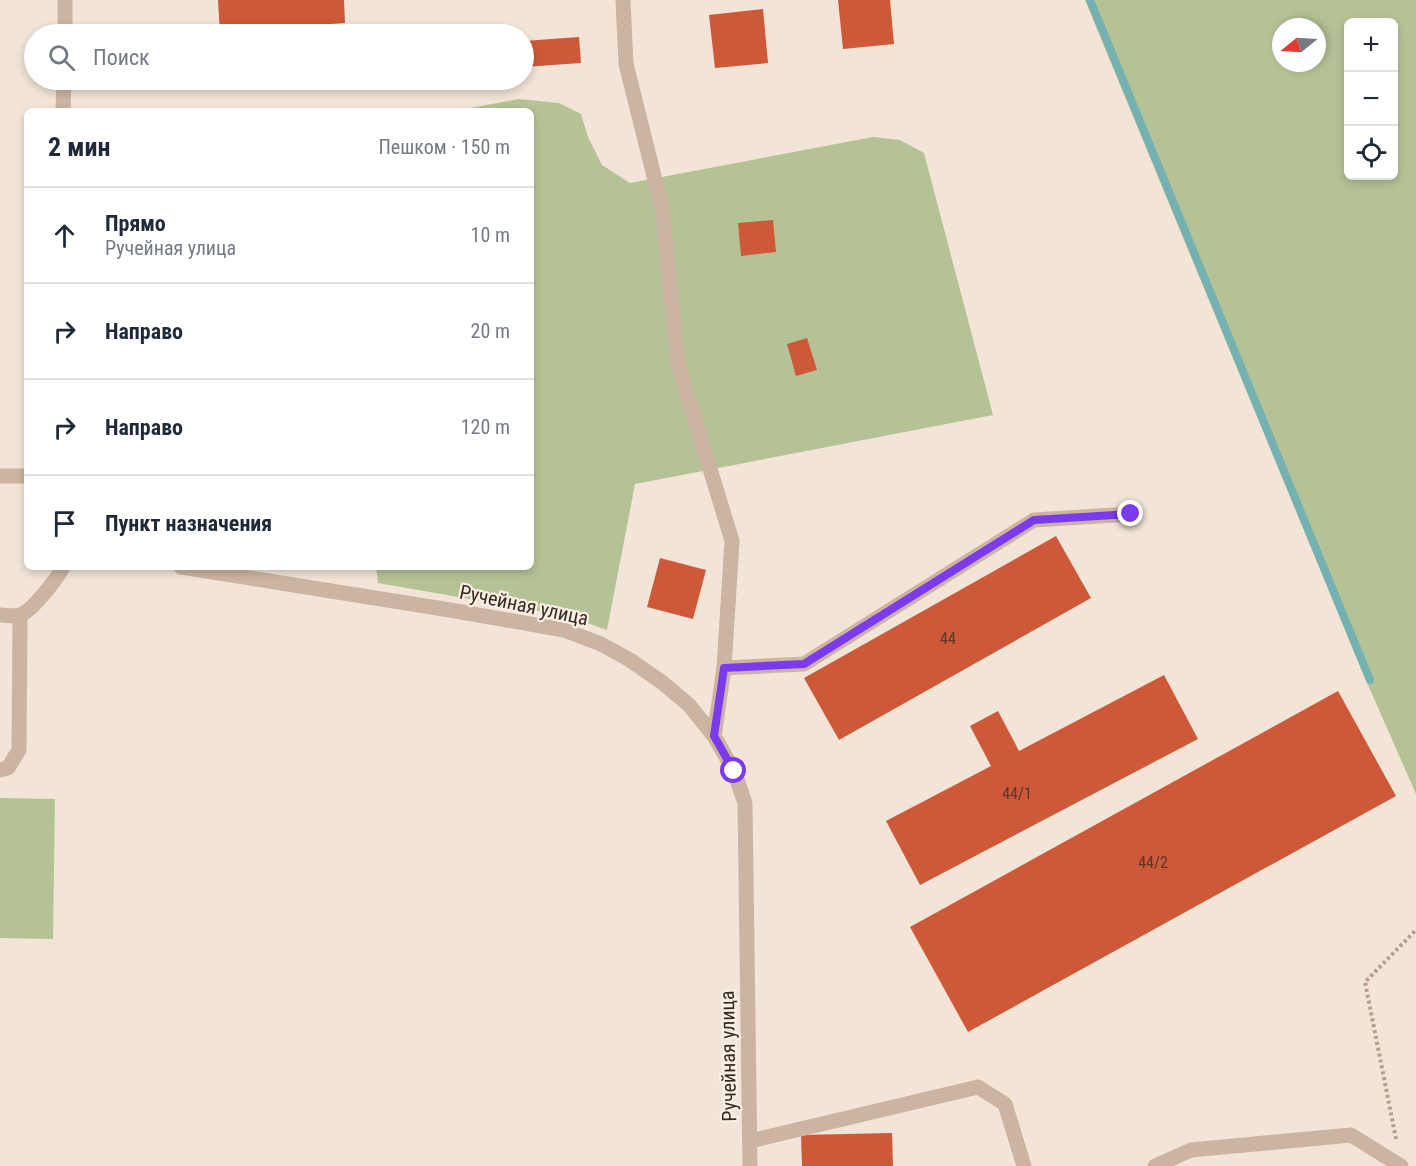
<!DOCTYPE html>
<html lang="ru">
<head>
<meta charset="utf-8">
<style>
  :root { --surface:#fff; --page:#f2f2f3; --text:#1f2937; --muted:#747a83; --line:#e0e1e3 }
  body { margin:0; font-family:"Roboto Condensed",sans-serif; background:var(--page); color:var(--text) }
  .controls { position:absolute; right:18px; top:18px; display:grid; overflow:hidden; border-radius:9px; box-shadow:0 3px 9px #0003 }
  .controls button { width:54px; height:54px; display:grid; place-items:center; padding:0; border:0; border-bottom:2px solid var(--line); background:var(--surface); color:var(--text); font:30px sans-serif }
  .compass { position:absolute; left:1272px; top:18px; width:54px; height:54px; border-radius:50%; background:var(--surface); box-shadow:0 3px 9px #0003; rotate:252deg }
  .stop { position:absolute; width:18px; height:18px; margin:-14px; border:4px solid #7c3aed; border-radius:50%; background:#fff }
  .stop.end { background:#7c3aed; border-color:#fff; box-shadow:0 2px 6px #0008 }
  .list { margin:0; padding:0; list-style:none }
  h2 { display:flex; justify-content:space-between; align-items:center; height:78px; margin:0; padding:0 24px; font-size:26px }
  h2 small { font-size:20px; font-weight:400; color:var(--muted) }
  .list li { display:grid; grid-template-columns:39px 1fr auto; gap:18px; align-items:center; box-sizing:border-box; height:96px; padding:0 24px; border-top:2px solid var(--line) }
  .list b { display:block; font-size:22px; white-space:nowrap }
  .list p { margin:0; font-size:20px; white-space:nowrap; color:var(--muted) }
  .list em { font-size:20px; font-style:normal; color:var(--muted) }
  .icon { flex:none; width:33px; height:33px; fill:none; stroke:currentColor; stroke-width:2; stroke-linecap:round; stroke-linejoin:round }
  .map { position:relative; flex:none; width:1416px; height:1166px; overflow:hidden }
  .search { position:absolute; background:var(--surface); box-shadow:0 3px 9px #0003; left:24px; top:24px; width:510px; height:66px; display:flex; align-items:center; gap:15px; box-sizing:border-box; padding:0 21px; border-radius:33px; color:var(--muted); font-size:22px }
  .panel { position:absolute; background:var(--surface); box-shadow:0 3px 9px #0003; left:24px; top:108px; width:510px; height:462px; border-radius:9px }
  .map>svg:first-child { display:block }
  .green { fill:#b5c296; fill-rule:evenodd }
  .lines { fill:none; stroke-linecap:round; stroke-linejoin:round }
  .stream { stroke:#74b1b1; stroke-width:8 }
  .building { fill:#ce5939 }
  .path { stroke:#b79d8c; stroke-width:4; stroke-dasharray:3 3; stroke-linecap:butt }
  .minor { stroke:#cbb4a2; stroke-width:15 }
  .route { stroke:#7c3aed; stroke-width:8 }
  .labels { text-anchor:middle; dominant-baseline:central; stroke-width:4.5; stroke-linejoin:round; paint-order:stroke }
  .number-label { font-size:16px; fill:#5b362a }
  .street-label { font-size:20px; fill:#352a25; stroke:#faefe3 }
</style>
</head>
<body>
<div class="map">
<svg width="1416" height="1166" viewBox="0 0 1416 1166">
  <rect width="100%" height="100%" fill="#f2e4d7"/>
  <g class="green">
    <path d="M1085 0H1416V794L1365 678ZM1348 22H1394V176H1348ZM1281 27H1317V63H1281Z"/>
    <path d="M518 99 559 103 581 114 588 137 602 165 630 183 873 137 900 140 924 153 993 415 635 484 607 630 568 616 378 583 376 567H531V111H456Z"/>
    <path d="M0 798 55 799 53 939 0 938Z"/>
  </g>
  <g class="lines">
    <path class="stream" d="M1090 0 1370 680"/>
  </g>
  <g class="building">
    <path d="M218 0H344L345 23 274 28 275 34H220Z"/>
    <path d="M838 0H890L894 44 843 49Z"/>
    <path d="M763 9 768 63 715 68 709 15Z"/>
    <path d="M579 37 581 63 524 67V41Z"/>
    <rect x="126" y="108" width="37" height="3"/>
    <path d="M773 220 776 252 741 256 738 223Z"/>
    <path d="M807 338 817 370 796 376 787 344Z"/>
    <path d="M1056 536 1091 598 839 740 804 678Z"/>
    <path d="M660 558 706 570 693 619 647 607Z"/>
    <path d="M1164 675 1198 739 920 885 886 821 991 766 970 726 998 711 1019 751Z"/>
    <path d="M1338 691 1396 796 968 1032 910 927Z"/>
    <path d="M892 1133 893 1166H802L801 1135Z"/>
  </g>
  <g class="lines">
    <path class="path" d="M1396 1139 1365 982 1416 930"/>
    <g class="minor">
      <path d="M623 0 626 64 662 208 678 364 732 541 724 668 714 736"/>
      <path d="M65 34V0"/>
      <path d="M63 111 64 80"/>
      <path d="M0 476H27"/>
      <path d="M181 567 450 610 564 630 601 644 630 660 663 683 689 705 714 736 734 771 745 803 750 1166"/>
      <path d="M0 615C6 615 15 617 20 615 32 611 57 579 63 567"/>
      <path d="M724 668 804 664 1034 520 1131 514"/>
      <path d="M0 770 8 768 19 750 20 616"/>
      <path d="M750 1141 978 1087 1005 1104 1024 1166"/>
      <path d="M1155 1166 1191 1150 1351 1135 1401 1166"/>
    </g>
  </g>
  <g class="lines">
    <path class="route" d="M734 771 714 736 724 668 804 664 1034 520 1131 514"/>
  </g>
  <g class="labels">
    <g class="number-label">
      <text x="948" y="638">44</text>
      <text x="1017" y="793">44/1</text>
      <text x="1153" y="862">44/2</text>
    </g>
    <g class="street-label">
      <text transform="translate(524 605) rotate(12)">Ручейная улица</text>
      <text transform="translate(728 1056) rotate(-91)">Ручейная улица</text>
    </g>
  </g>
</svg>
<div class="controls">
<button>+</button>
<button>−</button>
<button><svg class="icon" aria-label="locate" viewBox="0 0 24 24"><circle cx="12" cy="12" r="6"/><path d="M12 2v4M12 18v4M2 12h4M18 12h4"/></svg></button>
</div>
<svg class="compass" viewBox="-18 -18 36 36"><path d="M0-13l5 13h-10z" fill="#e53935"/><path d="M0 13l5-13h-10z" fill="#747a83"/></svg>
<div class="stop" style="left:734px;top:771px"></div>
<div class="stop end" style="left:1131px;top:514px"></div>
<div class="search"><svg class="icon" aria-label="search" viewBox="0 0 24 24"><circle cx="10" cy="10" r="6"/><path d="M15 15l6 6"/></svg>Поиск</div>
<section class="panel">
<h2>2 мин<small>Пешком · 150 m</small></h2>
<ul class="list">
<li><svg class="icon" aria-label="ahead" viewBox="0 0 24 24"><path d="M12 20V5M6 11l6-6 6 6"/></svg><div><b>Прямо</b><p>Ручейная улица</p></div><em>10 m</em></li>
<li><svg class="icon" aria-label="right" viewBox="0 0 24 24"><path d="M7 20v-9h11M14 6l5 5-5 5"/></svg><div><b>Направо</b></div><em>20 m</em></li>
<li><svg class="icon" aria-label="right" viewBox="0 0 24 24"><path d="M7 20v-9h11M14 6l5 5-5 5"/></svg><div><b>Направо</b></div><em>120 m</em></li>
<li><svg class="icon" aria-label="arrive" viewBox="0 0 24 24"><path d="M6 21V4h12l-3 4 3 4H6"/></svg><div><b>Пункт назначения</b></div></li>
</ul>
</section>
</div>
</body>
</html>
